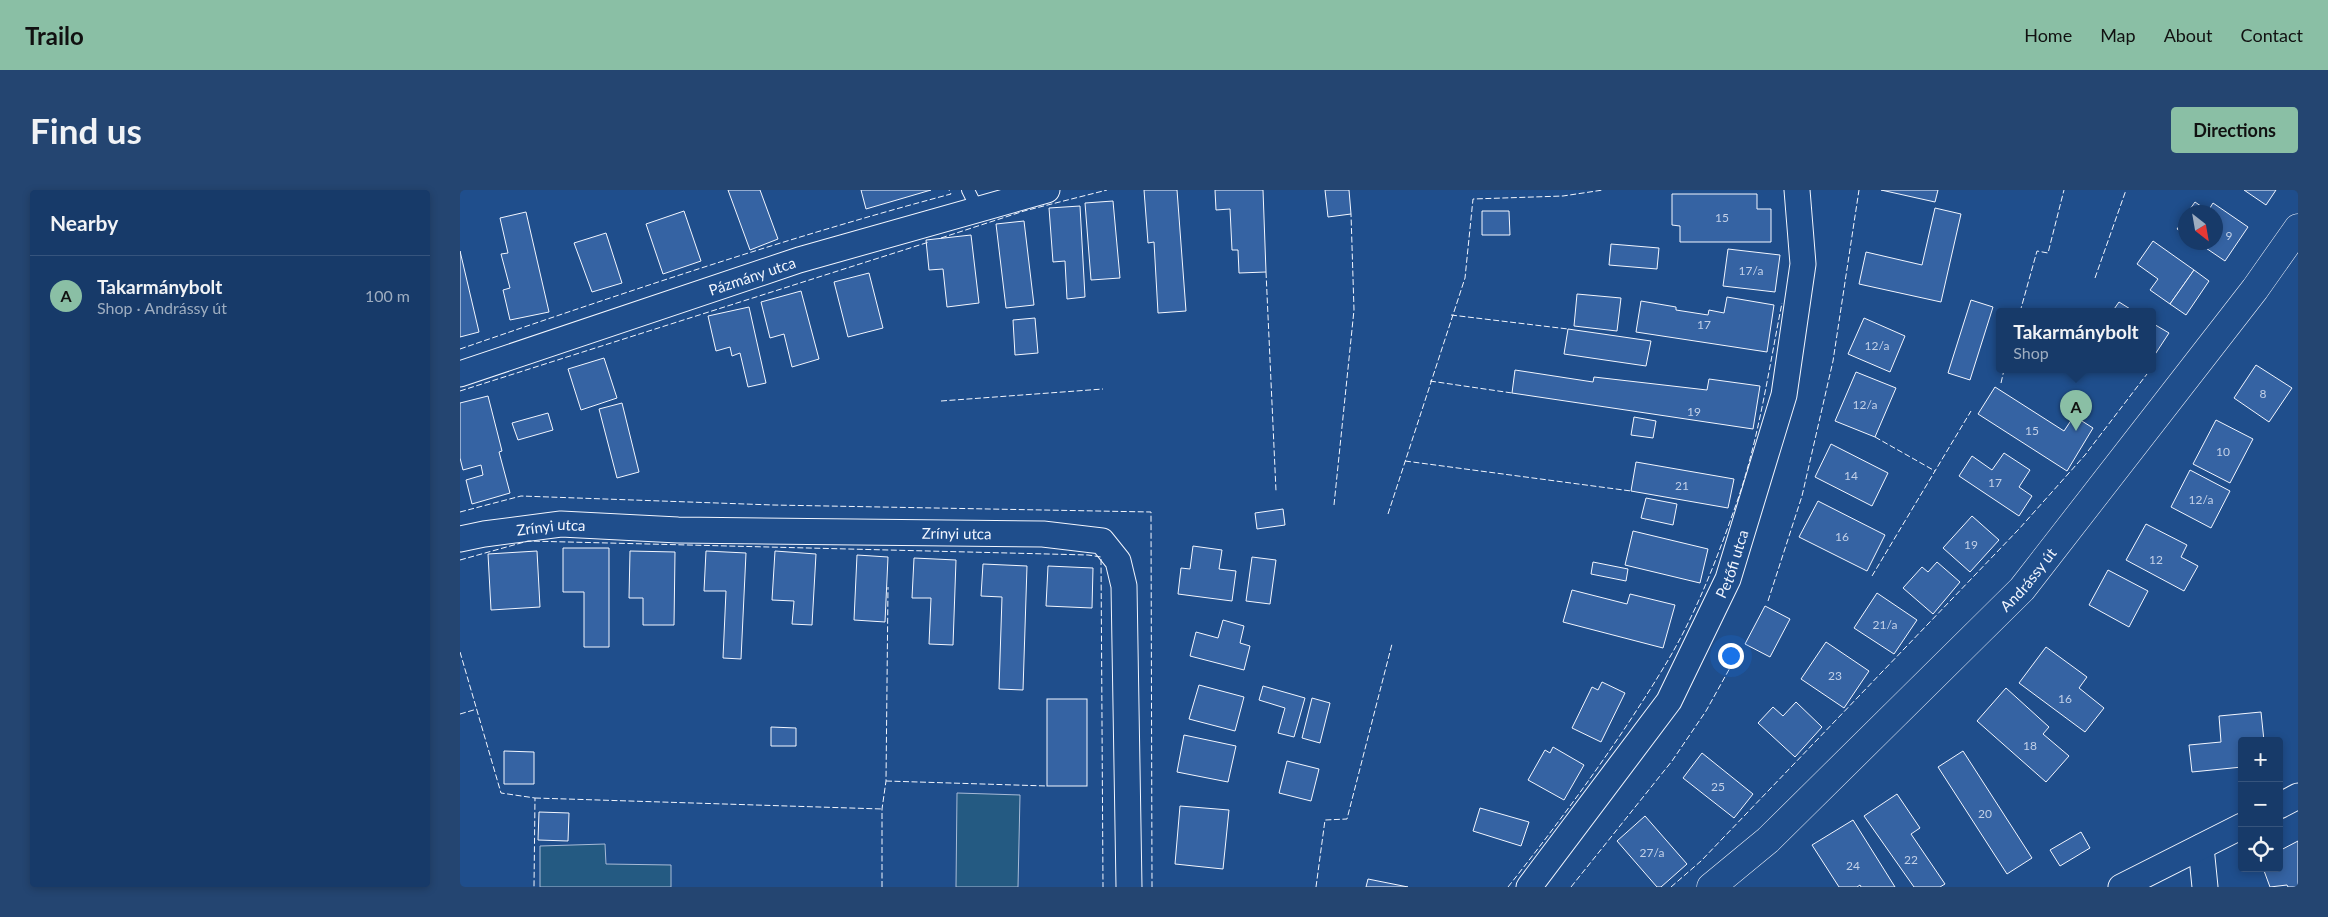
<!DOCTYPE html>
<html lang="en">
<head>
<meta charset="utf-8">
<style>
  :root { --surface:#173a69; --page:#244571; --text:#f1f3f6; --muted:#9eadc0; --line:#36547d; --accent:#8abfa5 }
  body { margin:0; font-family:Lato,sans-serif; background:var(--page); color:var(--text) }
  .controls { position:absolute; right:15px; bottom:15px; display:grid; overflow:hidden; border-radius:5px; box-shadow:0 2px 8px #0003 }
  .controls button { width:45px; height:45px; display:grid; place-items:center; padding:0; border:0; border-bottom:1px solid var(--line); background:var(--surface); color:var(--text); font:25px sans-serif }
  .compass { position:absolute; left:1718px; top:15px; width:45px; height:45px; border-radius:50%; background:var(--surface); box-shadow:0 2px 8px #0003; rotate:149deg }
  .you { position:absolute; left:1270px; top:465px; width:18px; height:18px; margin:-12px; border:4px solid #fff; border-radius:50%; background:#1a73e8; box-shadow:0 0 0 8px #1a73e833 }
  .badge { display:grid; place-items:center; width:32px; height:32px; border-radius:50%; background:var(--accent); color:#111; font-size:16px; font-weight:700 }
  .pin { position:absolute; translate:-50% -41px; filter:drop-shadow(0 1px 2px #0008) }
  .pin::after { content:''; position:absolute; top:26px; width:18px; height:15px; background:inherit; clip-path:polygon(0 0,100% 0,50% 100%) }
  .popup { position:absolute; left:1536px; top:118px; width:160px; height:65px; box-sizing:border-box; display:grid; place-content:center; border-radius:5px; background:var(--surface); filter:drop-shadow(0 1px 4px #0005); font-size:16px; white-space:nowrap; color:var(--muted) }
  .popup b { font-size:19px; color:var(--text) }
  .popup::after { content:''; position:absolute; left:50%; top:100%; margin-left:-10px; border:10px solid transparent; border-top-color:var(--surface) }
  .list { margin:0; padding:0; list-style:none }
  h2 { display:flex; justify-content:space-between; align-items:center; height:65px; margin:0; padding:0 20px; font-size:21px }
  h2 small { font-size:16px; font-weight:400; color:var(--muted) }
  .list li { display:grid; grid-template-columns:32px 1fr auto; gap:15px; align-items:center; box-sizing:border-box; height:80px; padding:0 20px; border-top:1px solid var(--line) }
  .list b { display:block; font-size:19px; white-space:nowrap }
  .list p { margin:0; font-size:16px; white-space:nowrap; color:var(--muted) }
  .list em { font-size:16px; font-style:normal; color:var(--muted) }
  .icon { flex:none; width:28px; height:28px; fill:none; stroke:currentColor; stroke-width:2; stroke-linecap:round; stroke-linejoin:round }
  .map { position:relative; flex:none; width:1838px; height:697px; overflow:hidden; border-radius:5px }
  header { display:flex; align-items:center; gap:30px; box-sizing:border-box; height:70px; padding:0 25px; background:var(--accent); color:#111 }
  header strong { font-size:24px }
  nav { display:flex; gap:28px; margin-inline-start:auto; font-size:18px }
  .intro { display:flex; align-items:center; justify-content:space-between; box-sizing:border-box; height:120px; padding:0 30px }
  h1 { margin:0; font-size:35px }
  .button { padding:12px 22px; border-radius:5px; background:var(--accent); color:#111; font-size:18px; font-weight:700 }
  main { display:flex; gap:30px; padding:0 30px }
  aside { flex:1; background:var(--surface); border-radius:5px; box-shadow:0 2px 8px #0003 }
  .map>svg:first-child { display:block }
  .green { fill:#245a82; stroke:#a8bbd7 }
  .building { fill:#3563a3; stroke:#f2f6ff }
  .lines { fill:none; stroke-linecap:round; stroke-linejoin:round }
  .lane-casing { stroke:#f2f6ff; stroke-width:14 }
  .street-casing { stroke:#f2f6ff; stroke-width:27 }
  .secondary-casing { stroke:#f2f6ff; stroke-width:29 }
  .lane { stroke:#1f4e8c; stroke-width:12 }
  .street { stroke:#1f4e8c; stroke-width:25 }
  .secondary { stroke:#1f4e8c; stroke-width:28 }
  .fence { stroke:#f2f6ff; stroke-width:1; stroke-dasharray:6 2.5; stroke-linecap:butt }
  .labels { text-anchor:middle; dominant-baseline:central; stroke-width:4; stroke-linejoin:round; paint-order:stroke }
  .number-label { font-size:12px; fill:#c3d1e8 }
  .street-label { font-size:15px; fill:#f2f6ff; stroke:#1f4e8c }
</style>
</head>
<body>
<header>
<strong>Trailo</strong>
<nav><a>Home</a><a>Map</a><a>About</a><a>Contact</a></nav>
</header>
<div class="intro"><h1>Find us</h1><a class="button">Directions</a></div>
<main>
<aside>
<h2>Nearby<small></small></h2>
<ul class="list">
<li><span class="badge">A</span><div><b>Takarmánybolt</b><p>Shop · Andrássy út</p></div><em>100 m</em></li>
</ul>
</aside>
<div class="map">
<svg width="1838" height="697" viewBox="0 0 1838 697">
  <rect width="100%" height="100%" fill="#1f4e8c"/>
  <g class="green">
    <path d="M497 603 560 605 558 697H496Z"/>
    <path d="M145 654 146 674 211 675V697H80V656Z"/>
  </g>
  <g class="building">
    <path d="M268 0H300L318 49 290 60Z"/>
    <path d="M401 0H471L406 19Z"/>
    <path d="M684 0H717L726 121 698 123 694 52 688 53Z"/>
    <path d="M755 0H803L806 82 779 83 778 60H772L770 19 756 20Z"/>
    <path d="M865 0H889L891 24 868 27Z"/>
    <path d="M1421 0H1478L1475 12Z"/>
    <path d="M1784 0H1816L1806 15Z"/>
    <path d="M1212 4H1297V19H1311V52H1220V36L1212 35Z"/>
    <path d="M653 11 660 88 631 90 625 13Z"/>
    <path d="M1735 12 1748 21 1753 13 1788 37 1765 71 1737 52H1756V22H1728Z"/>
    <path d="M620 16 625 107 607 109 605 71 593 72 589 18Z"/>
    <path d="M1475 18 1501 24 1481 112 1399 94 1406 62 1462 75Z"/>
    <path d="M224 21 241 71 203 84 186 34Z"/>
    <path d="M1022 21H1049L1050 45H1022Z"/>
    <path d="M66 22 89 122 50 130 43 100 50 98 41 64 48 63 40 28Z"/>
    <path d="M1726 27V44L1717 39Z"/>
    <path d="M564 31 574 115 546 118 536 34Z"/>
    <path d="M146 43 162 93 132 102 114 53Z"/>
    <path d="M511 45 519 113 487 117 483 79 469 80 466 50Z"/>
    <path d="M1693 51 1734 80 1710 114 1690 100 1698 89 1677 74Z"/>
    <path d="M1151 54 1199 58 1197 79 1149 75Z"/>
    <path d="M1268 59 1320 65 1315 102 1263 96Z"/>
    <path d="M0 61 19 142 0 147Z"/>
    <path d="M1734 80 1749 91 1726 125 1710 114Z"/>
    <path d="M409 83 423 138 388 147 374 92Z"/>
    <path d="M341 101 359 169 332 177 324 144 310 148 301 112Z"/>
    <path d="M1117 104 1161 108 1157 141 1114 136Z"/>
    <path d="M1267 107 1314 115 1307 162 1176 142 1181 111 1216 117V120L1248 125 1249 120 1264 123Z"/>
    <path d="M1511 110 1533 117 1510 190 1488 183Z"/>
    <path d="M1659 112 1675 122H1652Z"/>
    <path d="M289 117 306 193 288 197 280 163 272 166 270 157 256 161 248 126Z"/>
    <path d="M575 128 578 163 555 165 553 130Z"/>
    <path d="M1404 128 1445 146 1430 182 1388 164Z"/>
    <path d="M1692 133 1709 143 1692 169Z"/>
    <path d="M1108 139 1191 151 1186 176 1104 164Z"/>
    <path d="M144 168 157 208 121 220 108 179Z"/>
    <path d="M1796 175 1832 198 1809 232 1774 208Z"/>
    <path d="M1055 180 1133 192 1134 187 1247 200 1249 189 1300 196 1293 239 1052 203Z"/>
    <path d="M1396 182 1436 198 1415 247 1375 231Z"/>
    <path d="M1535 197 1604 241 1614 226 1633 238 1607 281 1518 224Z"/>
    <path d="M28 206 42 261 39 262 50 303 12 314 6 290 23 285 21 275 3 280 0 268V213Z"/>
    <path d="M162 213 179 282 157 288 139 219Z"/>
    <path d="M88 223 93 240 58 250 52 233Z"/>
    <path d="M1174 227 1196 231 1193 248 1171 245Z"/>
    <path d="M1756 230 1793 249 1770 293 1733 274Z"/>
    <path d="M1371 254 1428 283 1412 316 1355 287Z"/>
    <path d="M1544 263 1570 280 1559 297 1572 306 1559 326 1499 286 1512 266 1532 280Z"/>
    <path d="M1176 272 1274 289 1268 318 1171 301Z"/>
    <path d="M1730 280 1770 301 1751 338 1711 317Z"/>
    <path d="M1186 308 1217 314 1213 335 1181 328Z"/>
    <path d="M1358 311 1425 345 1407 381 1339 347Z"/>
    <path d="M823 319 825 335 797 339 795 323Z"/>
    <path d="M1512 326 1539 350 1510 382 1483 358Z"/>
    <path d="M1686 334 1727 355 1721 367 1738 376 1724 401 1666 370Z"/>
    <path d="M1173 341 1248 359 1240 393 1165 375Z"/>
    <path d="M733 356 762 360 759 379 776 381 772 411 718 404 721 378 730 379Z"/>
    <path d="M103 358H149V457H124V402H103Z"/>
    <path d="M77 361 80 417 31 420 28 364Z"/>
    <path d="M170 361 215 362 214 435H183V408H169Z"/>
    <path d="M246 361 286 363 281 469 263 468 266 401H244Z"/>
    <path d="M315 361 356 364 352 435 332 434 334 411 312 410Z"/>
    <path d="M397 365 428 367 425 432 394 430Z"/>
    <path d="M792 367 816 370 810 414 786 411Z"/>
    <path d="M454 368 496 370 493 455 469 454 471 408H452Z"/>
    <path d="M1133 372 1168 379 1166 391 1131 384Z"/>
    <path d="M1477 372 1500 392 1473 424 1443 398 1462 377 1468 382Z"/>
    <path d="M523 374 567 376 563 500 539 499 542 407 521 406Z"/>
    <path d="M588 376 633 378 632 418 586 416Z"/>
    <path d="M1648 380 1688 401 1669 437 1629 415Z"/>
    <path d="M1112 400 1167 414 1170 404 1215 415 1203 458 1103 432Z"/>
    <path d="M1417 403 1457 430 1434 464 1394 438Z"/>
    <path d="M1305 416 1330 429 1310 467 1285 454Z"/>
    <path d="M763 430 784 436 780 453 790 456 784 480 730 466 736 442 758 448Z"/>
    <path d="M1366 452 1409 481 1384 518 1341 489Z"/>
    <path d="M1586 457 1627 487 1619 498 1644 518 1625 542 1559 493Z"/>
    <path d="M1142 492 1165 503 1141 552 1112 538 1132 497 1138 500Z"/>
    <path d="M739 495 784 507 775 541 729 529Z"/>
    <path d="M803 496 845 508 834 547 818 543 825 518 799 510Z"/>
    <path d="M1546 498 1589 537 1583 544 1609 566 1586 592 1517 531Z"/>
    <path d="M852 508 870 513 860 553 842 548Z"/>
    <rect x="587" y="509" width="40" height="87"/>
    <path d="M1336 512 1362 537 1335 567 1298 533 1313 517 1323 526Z"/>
    <path d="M1801 522 1804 551H1782V577L1732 582 1729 555 1761 552 1759 526Z"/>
    <path d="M311 537 336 538V556H311Z"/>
    <path d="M724 545 776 556 768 592 717 582Z"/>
    <path d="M1093 557 1124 575 1104 610 1068 590 1085 560 1090 563Z"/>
    <path d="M44 561 74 562V594H44Z"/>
    <path d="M1503 561 1572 668 1547 684 1478 577Z"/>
    <path d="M1242 563 1293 604 1274 628 1223 588Z"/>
    <path d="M827 571 859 579 851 611 819 603Z"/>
    <path d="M1437 604 1460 638 1451 644 1485 694 1480 697H1454L1404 626Z"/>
    <path d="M720 616 769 620 763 679 715 674Z"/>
    <path d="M1020 618 1069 632 1061 656 1013 641Z"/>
    <path d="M79 622 109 623 108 651 78 650Z"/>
    <path d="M1185 626 1227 674 1201 697H1197L1157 651Z"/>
    <path d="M1393 630 1435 697H1401L1400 695 1397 697H1379L1352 655Z"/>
    <path d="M1621 642 1630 658 1600 676 1590 660Z"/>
    <path d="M1838 651V697H1828L1827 695 1810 697 1803 678H1819V661Z"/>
    <path d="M908 689 948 697H906Z"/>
  </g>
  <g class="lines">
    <g class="lane-casing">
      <path id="lane" d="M508 0 518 20"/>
    </g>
    <g class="street-casing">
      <g id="street">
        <path id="s1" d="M0 184 339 70 587 0"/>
        <path id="s2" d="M0 349 24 344 101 334 218 340 583 344 642 351 658 371 664 396 669 697"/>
        <path d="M1819 616 1838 606"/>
        <path d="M1741 657 1745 697"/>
        <path id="s3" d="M1069 697 1209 511 1268 389 1324 205 1343 74 1337 0"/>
        <path d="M1661 697 1782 636"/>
      </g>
    </g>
    <g class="secondary-casing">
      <g id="secondary">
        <path id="s4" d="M1251 697 1308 650 1562 399 1795 99 1838 38"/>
      </g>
    </g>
    <use href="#lane" class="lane"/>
    <use href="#street" class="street"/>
    <use href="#secondary" class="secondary"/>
    <g class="fence">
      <path d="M481 48 564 21 647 0"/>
      <path d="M806 82 816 301"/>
      <path d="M1635 88 1666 0"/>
      <path d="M1560 122 1577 61 1588 63 1604 0"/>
      <path d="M991 125 1108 139"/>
      <path d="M0 159C163 103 325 48 491 4L489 0"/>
      <path d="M970 191 1052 203"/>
      <path d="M1541 193 1544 180"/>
      <path d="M0 201 469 52"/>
      <path d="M481 211 643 199"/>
      <path d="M1415 247 1475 281"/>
      <path d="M945 271 1171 301"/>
      <path d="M874 315 894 120 891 24"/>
      <path d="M0 322 61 306 313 315 691 322 692 697"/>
      <path d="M928 324 1005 88 1013 9 1103 6 1143 0"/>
      <path d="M0 370 68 351 628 365 641 367 643 697"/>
      <path d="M1412 386 1511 221"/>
      <path d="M1308 411 1342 306 1373 171 1399 0"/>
      <path d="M0 462 41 603 75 608 74 697"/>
      <path d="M0 524 17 519"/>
      <path d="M426 591 587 596"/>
      <path d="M75 608 422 619"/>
      <path d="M422 697V619L426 591 428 397"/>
      <path d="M856 697 865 630 887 629 932 454"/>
      <path d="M1048 697C1105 625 1160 550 1207 472 1235 425 1255 374 1273 323 1298 256 1308 183 1322 113"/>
      <path d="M1111 697 1212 571 1246 521 1281 458"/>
      <path d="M1211 697 1241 671 1559 339 1625 265 1687 184"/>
    </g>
  </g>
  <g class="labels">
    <g class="number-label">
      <text x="1262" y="27">15</text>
      <text x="1769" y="45">9</text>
      <text x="1291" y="80">17/a</text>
      <text x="1244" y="134">17</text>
      <text x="1417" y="155">12/a</text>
      <text x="1803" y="203">8</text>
      <text x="1405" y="214">12/a</text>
      <text x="1234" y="221">19</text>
      <text x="1572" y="240">15</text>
      <text x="1763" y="261">10</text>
      <text x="1391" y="285">14</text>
      <text x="1535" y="292">17</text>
      <text x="1222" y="295">21</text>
      <text x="1741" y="309">12/a</text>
      <text x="1382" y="346">16</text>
      <text x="1511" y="354">19</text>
      <text x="1696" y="369">12</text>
      <text x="1425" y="434">21/a</text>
      <text x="1375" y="485">23</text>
      <text x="1605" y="508">16</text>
      <text x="1570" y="555">18</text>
      <text x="1258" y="596">25</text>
      <text x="1525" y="623">20</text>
      <text x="1192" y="662">27/a</text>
      <text x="1451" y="669">22</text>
      <text x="1393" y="675">24</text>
    </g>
    <g class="street-label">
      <text stroke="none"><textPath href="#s1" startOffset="308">Pázmány utca</textPath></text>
      <text stroke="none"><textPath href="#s2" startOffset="92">Zrínyi utca</textPath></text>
      <text stroke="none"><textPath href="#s2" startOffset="498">Zrínyi utca</textPath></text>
      <text stroke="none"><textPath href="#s3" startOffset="384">Petőfi utca</textPath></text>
      <text stroke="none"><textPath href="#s4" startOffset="442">Andrássy út</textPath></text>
    </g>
  </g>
</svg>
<div class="controls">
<button>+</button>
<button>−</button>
<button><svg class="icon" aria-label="locate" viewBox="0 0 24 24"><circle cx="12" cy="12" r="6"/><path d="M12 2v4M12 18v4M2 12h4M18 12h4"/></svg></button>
</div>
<svg class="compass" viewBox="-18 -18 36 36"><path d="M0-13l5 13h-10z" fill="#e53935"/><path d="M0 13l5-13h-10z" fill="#9eadc0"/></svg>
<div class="you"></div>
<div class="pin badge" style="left:1616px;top:241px">A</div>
<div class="popup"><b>Takarmánybolt</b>Shop</div>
</div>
</main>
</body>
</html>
